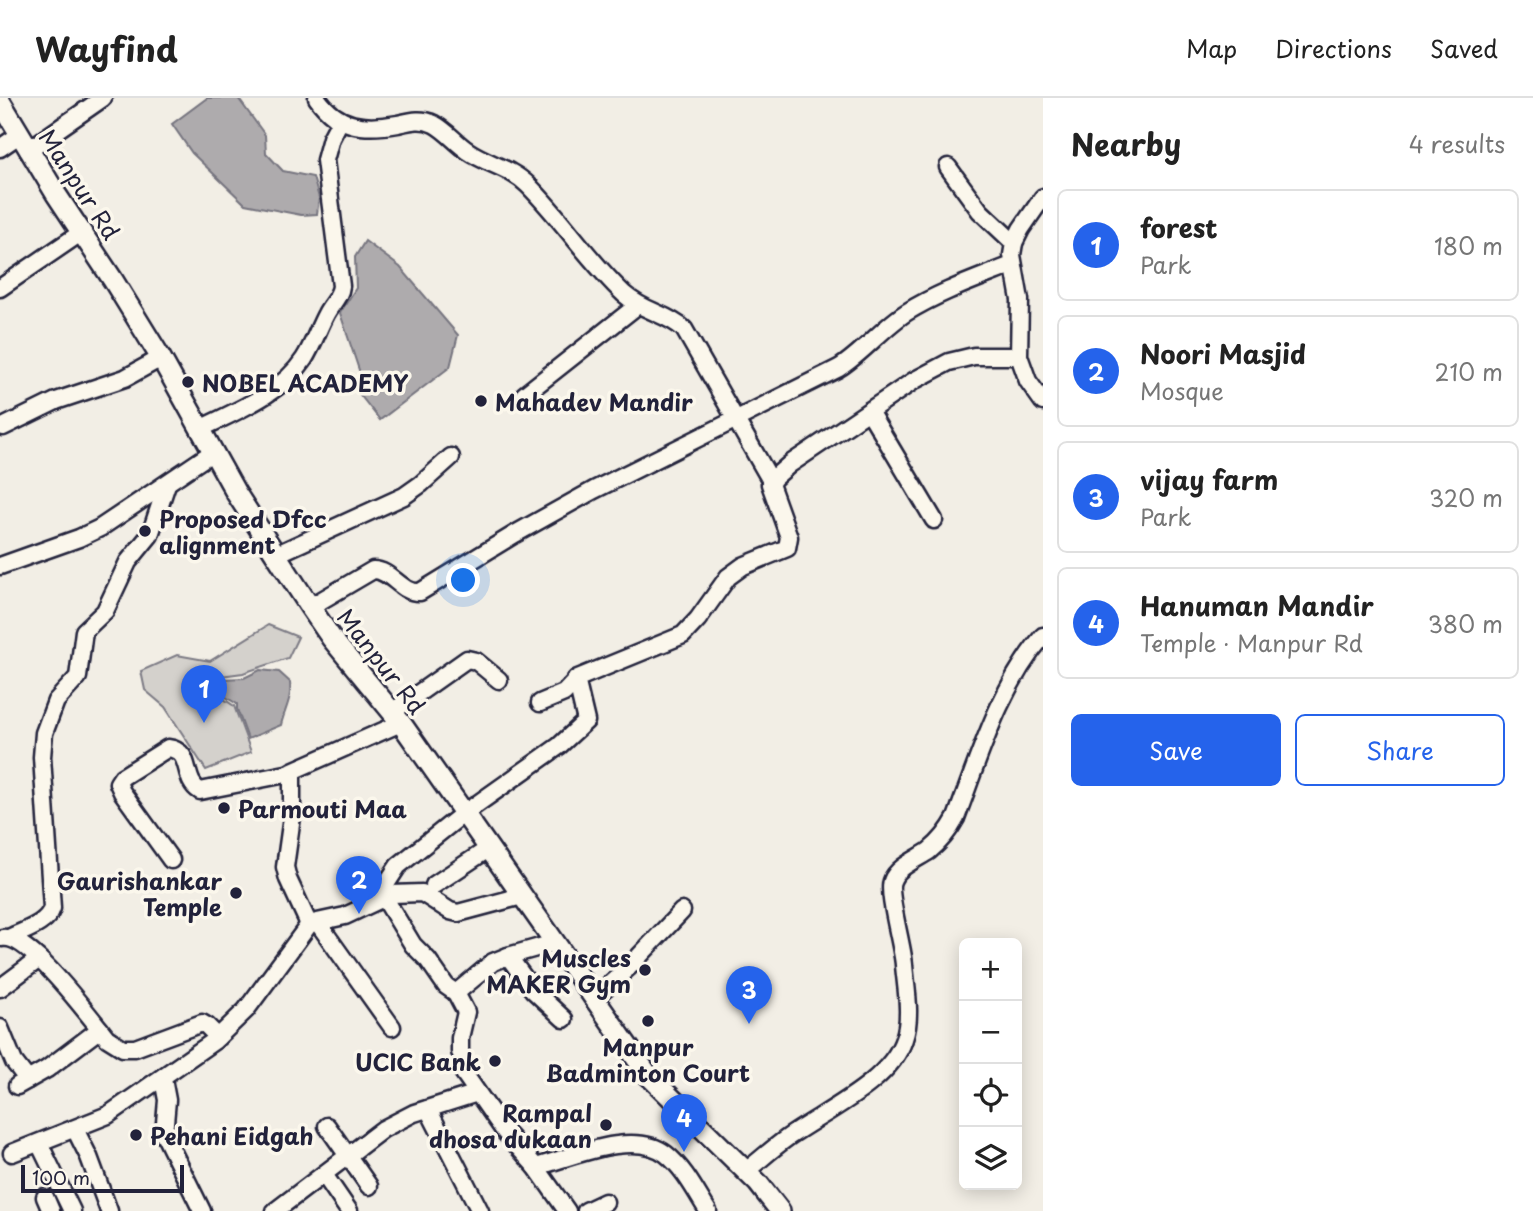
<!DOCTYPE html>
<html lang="en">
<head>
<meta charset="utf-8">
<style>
  :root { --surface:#fff; --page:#f2f2f2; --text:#222; --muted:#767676; --line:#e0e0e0; --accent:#2563eb }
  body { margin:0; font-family:"Playpen Sans",sans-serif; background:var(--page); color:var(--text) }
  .controls { position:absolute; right:21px; bottom:21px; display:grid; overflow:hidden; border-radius:10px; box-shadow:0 4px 18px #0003 }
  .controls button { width:63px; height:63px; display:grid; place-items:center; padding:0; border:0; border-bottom:2px solid var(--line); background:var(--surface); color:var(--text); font:35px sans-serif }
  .scale { position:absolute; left:21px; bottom:18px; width:163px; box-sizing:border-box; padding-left:7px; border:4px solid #22223b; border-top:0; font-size:19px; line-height:24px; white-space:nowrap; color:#22223b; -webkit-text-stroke:5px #fbf7ec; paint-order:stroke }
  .you { position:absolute; left:464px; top:483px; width:24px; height:24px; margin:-18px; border:5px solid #fff; border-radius:50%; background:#1a73e8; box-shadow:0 0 0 10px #1a73e833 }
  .badge { display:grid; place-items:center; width:46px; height:46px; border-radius:50%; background:var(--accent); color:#fff; font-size:23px; font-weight:700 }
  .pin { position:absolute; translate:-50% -58px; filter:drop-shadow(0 2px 4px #0008) }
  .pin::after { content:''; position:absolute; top:37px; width:24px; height:21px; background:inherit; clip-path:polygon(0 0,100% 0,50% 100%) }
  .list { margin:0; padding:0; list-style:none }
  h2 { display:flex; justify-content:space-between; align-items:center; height:91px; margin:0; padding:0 28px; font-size:30px }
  h2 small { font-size:23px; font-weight:400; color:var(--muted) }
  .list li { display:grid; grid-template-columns:46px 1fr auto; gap:21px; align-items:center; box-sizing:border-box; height:112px; margin:0 14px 14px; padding:0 14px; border:2px solid var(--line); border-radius:10px }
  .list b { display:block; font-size:26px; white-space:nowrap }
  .list p { margin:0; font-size:23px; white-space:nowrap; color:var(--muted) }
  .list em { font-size:23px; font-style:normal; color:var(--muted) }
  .actions { display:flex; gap:14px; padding:21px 28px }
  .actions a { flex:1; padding:16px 0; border:2px solid var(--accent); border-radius:10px; text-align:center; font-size:24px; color:var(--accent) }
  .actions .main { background:var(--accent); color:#fff }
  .icon { flex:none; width:38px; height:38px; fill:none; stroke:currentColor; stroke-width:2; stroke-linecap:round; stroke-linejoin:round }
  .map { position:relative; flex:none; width:1043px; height:1113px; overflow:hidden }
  header { display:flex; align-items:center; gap:42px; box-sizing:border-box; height:98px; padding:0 35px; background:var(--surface); border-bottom:2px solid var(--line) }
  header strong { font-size:33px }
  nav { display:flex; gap:38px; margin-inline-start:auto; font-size:24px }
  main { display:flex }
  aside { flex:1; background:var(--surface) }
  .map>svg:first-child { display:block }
  .green { fill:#d4d1cc; stroke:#7b7a84; stroke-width:2 }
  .water { fill:#aeabad; stroke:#76747f; stroke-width:2 }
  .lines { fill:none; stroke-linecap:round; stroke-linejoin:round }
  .minor-casing { stroke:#22223b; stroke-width:21 }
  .major-casing { stroke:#22223b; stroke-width:24 }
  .minor { stroke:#fbf7ec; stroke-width:16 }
  .major { stroke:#fbf7ec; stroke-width:19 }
  .poi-dot { fill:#22223b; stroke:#fbf7ec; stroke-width:2.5 }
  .labels { text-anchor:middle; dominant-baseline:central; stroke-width:7; stroke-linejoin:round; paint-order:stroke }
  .street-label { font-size:23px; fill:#22223b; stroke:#fbf7ec }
  .poi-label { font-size:23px; font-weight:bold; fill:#22223b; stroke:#fbf7ec; text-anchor:start }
</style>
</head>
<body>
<header>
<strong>Wayfind</strong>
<nav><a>Map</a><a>Directions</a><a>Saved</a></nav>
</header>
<main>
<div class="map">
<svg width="1043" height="1113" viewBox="0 0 1043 1113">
  <rect width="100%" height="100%" fill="#f2eee5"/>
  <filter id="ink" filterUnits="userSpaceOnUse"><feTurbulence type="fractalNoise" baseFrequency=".0143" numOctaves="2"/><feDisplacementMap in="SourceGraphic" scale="14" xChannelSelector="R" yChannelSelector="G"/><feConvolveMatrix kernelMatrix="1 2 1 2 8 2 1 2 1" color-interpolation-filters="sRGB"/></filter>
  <g filter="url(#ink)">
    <path class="green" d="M268 527 298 539 288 560 243 575 221 578 215 595 234 608 251 654 206 672 165 609 145 592 141 573 177 557 210 563Z"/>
    <g class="water">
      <path d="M207 0H238L265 37 266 55 283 73 313 79 319 100 317 116 301 117 245 106 192 55 172 26Z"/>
      <path d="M365 143 400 169 458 237 450 269 380 322 357 293 361 278 340 215 356 190 355 159Z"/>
      <path d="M260 572 279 574 290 584C292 602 285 610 281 627L248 641 237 611V606L218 594 221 581 244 580Z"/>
    </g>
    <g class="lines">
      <g class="minor-casing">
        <g id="minor">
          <path d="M317 0C338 30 364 32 398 26 411 23 422 20 434 26 447 33 456 45 468 53 487 66 511 70 528 87 562 121 589 163 624 196 644 214 666 215 684 231L771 383"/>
          <path d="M0 50 19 37"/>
          <path d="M28 52 103 0"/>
          <path d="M948 69 980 113 1014 145"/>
          <path d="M1043 99 1021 131 1014 145 1012 157 1020 202 1019 258 1028 283 1043 304"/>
          <path d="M0 190 82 134"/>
          <path d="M524 297 638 207"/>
          <path d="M869 313 934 422"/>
          <path d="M3 329 56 303 125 280 161 260"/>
          <path d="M200 331C236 313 281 296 304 261 313 247 318 231 326 216 331 206 340 199 341 188L325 62 331 40 340 23"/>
          <path d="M275 457 404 398 421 386 451 359"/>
          <path d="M0 468 79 440 100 430 213 354"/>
          <path d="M310 509 373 472C392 472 401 496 420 494L515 436 594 392 839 270C864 254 882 230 907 214 939 194 977 181 1012 167"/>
          <path d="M540 605 564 595 578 580 683 537 698 521 728 479 743 468 787 450 789 439 770 386 774 380 790 366 915 282 949 264 974 258H1019"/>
          <path d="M392 614 467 561 476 563 499 582"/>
          <path d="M171 762 122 694 118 685 122 679 168 650C194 653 181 682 200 693L291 675"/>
          <path d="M434 787 488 751"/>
          <path d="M318 825 392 929"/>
          <path d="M308 826 345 818 392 796 422 795 450 813 458 815 522 798"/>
          <path d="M11 839C25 832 47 826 52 810L42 659 44 635 56 603 78 579 84 533 105 513 128 464 150 437 167 386"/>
          <path d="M2 840C28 835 90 919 107 940L123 950H135L202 925 207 928 218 939"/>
          <path d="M508 858 533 892 564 921"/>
          <path d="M0 890 39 861"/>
          <path d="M456 895 493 864 508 858 554 845"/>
          <path d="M594 900 628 870 682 813"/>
          <path d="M0 930 14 964 28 982"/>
          <path d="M460 954V940L466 914 456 895 446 888 428 862 413 847 387 804 385 788 398 768 463 716 559 648 586 623 576 581"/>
          <path d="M461 971 505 1034 536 1069 567 1113"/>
          <path d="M163 981 167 1002 164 1036 202 1113"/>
          <path d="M17 988 47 971 100 931"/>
          <path d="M428 1011 480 1113"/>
          <path d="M327 1028 369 1088"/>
          <path d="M75 1031 89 1059 109 1113"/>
          <path d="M39 1045 72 1113"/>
          <path d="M12 1055 108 1017 214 943 246 912 308 828 307 822 288 781 285 769 292 719V673L401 625"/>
          <path d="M536 1069C572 1059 634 1031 666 1056 684 1070 696 1094 708 1113"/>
          <path d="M746 1073C760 1062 773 1050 787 1040 823 1014 890 985 904 941 912 919 906 890 904 867 903 849 887 795 892 783 897 769 917 761 929 753 940 744 949 733 956 720 980 657 999 590 1043 538"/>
          <path d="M325 1078 349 1113"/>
          <path d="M45 1099 51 1113"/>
          <path d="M275 1113 383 1031 414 1015 477 995"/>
          <path d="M586 1113 605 1104"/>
        </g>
      </g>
      <g class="major-casing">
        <path id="major" d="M0 3 56 96 113 182 161 260 236 395 310 509 332 541 401 625 648 977 758 1085 780 1113"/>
      </g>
      <use href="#minor" class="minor"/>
      <use href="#major" class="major"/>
    </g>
  </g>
  <g class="poi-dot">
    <circle cx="188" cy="284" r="7"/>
    <circle cx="481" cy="303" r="7"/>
    <circle cx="145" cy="433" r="7"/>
    <circle cx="224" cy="710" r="7"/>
    <circle cx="236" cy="795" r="7"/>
    <circle cx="645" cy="872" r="7"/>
    <circle cx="648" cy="923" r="7"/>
    <circle cx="495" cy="963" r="7"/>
    <circle cx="606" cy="1027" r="7"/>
    <circle cx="136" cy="1037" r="7"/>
  </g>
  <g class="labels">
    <g class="street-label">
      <text transform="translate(80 86) rotate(57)">Manpur Rd</text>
      <text transform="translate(382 563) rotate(52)">Manpur Rd</text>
    </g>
    <g class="poi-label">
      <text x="202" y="284">NOBEL ACADEMY</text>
      <text x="495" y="303">Mahadev Mandir</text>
      <text x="159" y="420">Proposed Dfcc<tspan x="159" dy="26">alignment</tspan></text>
      <text x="238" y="710">Parmouti Maa</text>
      <text x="222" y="782" text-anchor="end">Gaurishankar<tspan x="222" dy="26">Temple</tspan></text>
      <text x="631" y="859" text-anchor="end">Muscles<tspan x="631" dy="26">MAKER Gym</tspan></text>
      <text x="648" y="948" text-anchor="middle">Manpur<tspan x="648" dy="26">Badminton Court</tspan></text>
      <text x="481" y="963" text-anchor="end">UCIC Bank</text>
      <text x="592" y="1014" text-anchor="end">Rampal<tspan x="592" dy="26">dhosa dukaan</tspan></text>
      <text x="150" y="1037">Pehani Eidgah</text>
    </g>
  </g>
</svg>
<div class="controls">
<button>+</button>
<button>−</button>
<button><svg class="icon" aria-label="locate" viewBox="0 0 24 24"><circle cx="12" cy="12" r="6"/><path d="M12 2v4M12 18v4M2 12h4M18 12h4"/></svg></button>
<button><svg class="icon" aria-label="layers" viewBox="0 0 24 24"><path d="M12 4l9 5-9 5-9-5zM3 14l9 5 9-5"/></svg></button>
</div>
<div class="scale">100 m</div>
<div class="you"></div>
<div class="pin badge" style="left:204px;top:625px">1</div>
<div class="pin badge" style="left:359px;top:816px">2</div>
<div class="pin badge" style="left:749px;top:926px">3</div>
<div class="pin badge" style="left:684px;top:1054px">4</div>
</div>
<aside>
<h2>Nearby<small>4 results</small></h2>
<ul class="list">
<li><span class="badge">1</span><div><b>forest</b><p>Park</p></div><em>180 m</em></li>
<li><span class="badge">2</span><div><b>Noori Masjid</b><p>Mosque</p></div><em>210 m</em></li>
<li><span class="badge">3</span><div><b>vijay farm</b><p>Park</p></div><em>320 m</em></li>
<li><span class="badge">4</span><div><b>Hanuman Mandir</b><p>Temple · Manpur Rd</p></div><em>380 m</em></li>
</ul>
<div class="actions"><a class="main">Save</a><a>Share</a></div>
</aside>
</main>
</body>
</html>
